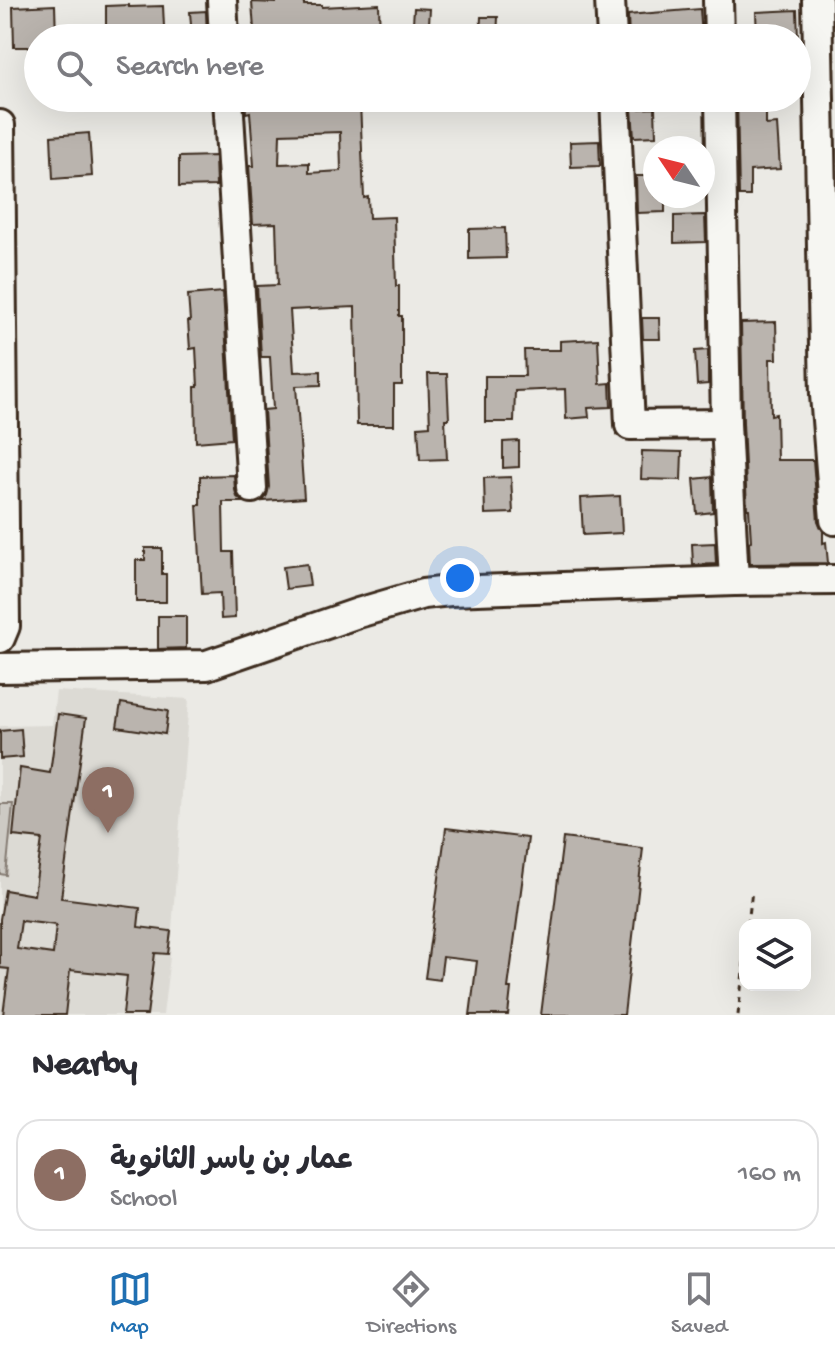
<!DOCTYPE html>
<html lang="en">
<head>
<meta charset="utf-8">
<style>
  :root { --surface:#fff; --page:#f7f7f7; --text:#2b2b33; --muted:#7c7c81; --line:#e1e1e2; --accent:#1f6fb2 }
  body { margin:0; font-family:"Gochi Hand","Playpen Sans Arabic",sans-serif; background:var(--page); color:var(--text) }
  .controls { position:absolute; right:24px; bottom:24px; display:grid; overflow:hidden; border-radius:16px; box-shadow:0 8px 32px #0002 }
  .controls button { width:72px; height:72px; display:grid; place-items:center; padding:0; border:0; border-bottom:2px solid var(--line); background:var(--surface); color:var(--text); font:40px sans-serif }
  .compass { position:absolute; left:643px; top:136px; width:72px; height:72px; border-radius:50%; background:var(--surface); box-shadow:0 8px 32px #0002; rotate:305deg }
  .you { position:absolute; left:460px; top:578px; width:28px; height:28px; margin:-20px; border:6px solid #fff; border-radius:50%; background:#1a73e8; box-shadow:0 0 0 12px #1a73e833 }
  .badge { display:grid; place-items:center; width:52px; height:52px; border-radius:50%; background:var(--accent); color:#fff; font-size:26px; font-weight:700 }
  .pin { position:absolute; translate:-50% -66px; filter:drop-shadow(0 2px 4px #0008) }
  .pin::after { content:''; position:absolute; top:42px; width:28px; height:24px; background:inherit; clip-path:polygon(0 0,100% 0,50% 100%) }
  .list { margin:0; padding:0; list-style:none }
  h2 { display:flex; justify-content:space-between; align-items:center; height:104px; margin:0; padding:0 32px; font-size:34px }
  h2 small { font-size:26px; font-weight:400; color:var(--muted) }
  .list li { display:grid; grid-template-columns:52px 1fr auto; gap:24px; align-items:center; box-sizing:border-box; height:112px; margin:0 16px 16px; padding:0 16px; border:2px solid var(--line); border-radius:24px }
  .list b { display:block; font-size:30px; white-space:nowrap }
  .list p { margin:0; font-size:26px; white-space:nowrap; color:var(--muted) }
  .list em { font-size:26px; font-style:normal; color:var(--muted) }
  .icon { flex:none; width:44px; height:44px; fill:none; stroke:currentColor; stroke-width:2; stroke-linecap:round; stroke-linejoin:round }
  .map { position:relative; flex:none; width:835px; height:1015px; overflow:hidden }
  .search { position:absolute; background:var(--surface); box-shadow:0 8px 32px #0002; left:24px; right:24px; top:24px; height:88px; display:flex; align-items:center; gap:20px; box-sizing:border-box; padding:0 28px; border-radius:44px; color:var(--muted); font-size:30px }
  .sheet { height:232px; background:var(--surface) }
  nav { display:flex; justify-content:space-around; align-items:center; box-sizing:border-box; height:112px; border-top:2px solid var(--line); background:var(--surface); font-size:22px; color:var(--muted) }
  nav a { display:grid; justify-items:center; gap:4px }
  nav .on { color:var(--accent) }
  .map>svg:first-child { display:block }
  .built { fill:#dcdad4 }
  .green { fill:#cdcac4; stroke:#847a71; stroke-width:2 }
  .building { fill:#bab4ae; stroke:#3b2a1e; stroke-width:2; fill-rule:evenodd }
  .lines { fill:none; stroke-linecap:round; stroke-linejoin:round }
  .minor-casing { stroke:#3b2a1e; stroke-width:34 }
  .path { stroke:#3b2a1e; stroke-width:3; stroke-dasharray:6 6; stroke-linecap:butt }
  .minor { stroke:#f6f6f2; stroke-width:28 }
</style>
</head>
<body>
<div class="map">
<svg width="835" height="1015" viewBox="0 0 835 1015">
  <rect width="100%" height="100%" fill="#ebeae5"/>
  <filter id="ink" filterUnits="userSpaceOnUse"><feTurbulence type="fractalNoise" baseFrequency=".0125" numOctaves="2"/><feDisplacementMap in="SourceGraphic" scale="16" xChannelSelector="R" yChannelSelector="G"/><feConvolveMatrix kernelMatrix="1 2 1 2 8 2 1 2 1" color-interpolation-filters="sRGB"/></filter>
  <g filter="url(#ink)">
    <path class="built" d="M56 691 189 699 170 957 163 1015H0V726L52 725Z"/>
    <path class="green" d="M0 804H13L6 875 0 874Z"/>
    <g class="building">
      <path d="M276 0H304V5H322V7L379 4 380 38H337V34L276 37V30H254L252 2 276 3Z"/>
      <path d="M55 5 56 38H38V47H14L13 7Z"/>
      <path d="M129 5V7L163 6 164 27H158V38H106V6Z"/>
      <path d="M414 8 430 9 428 38H412Z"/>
      <path d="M700 9 702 38H629L628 15Z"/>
      <path d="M797 10 798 38H757L756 12Z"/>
      <path d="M206 11 207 38H192L190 12Z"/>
      <path d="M481 17H498L497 38H480Z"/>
      <path d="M245 98H323V105L360 102 364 198 368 197 369 218 394 217 396 286H399V316H402V385H394V425H357L355 307 290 310 294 372 321 371V385L296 386 304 498 263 501 267 495 269 487 264 410 273 409 270 357H261L257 286 278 285 276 223 253 224 249 166H254L250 112 246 113ZM340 132 341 171 309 173V163L279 164 280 134Z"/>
      <path d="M737 98H766V125L777 124 780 169 750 171V196H739Z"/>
      <path d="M655 108 656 136 634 137 632 109Z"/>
      <path d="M89 133 92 176 53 179 51 136Z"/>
      <path d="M599 141 600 166 571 167 570 142Z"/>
      <path d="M215 156 216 186 179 187V157Z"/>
      <path d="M636 176H655V196H665V212L637 213Z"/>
      <path d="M705 215 706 242 674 243V216Z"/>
      <path d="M505 228 506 258 469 259V229Z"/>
      <path d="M223 292 232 439 196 442 195 387H198L196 348 190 349 188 321H190L188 295Z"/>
      <path d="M642 318H659L660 339H643Z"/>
      <path d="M776 322 777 359H770L771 415 776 414 777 460H813L818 521 823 531V543L826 542 828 563 750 564 749 542 751 541 749 509H747L743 423 741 323Z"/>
      <path d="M598 339 600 384 610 383 611 407 588 408 589 417 566 419 565 389 515 391 514 422H485V376H525L524 350H560V341Z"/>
      <path d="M708 350V384L697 385 695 351Z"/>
      <path d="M428 374H447L449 419H445L447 459 420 460 418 427 430 426Z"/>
      <path d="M519 441V467L503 468V442Z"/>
      <path d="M642 451 682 452 681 480 641 479Z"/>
      <path d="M234 475 235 490 237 497 243 502H223L224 552H233L235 618 221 619 220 593 202 594 197 505H200V476Z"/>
      <path d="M511 477 513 513 485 514 484 478Z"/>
      <path d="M712 477 713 512 697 514 694 479Z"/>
      <path d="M620 496 622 533 583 535 581 498Z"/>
      <path d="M715 543 716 564 693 565 692 544Z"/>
      <path d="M145 548H162V574H166V602H136V560H145Z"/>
      <path d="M307 564 310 586 286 589 283 567Z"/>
      <path d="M158 616H186V648L158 649Z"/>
      <path d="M121 703 168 711 165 734 117 727Z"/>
      <path d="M58 714 86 718 61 898 140 908 138 927 171 931 168 954 155 953 147 1015H123L127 976 70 970 65 1015H3L9 969 0 968V919L5 890 34 895 42 839 13 836 20 768 50 773ZM21 921 56 925 53 954 17 949Z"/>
      <path d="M21 729 23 757 0 759V731Z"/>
      <path d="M446 828 528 838 508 988H511L508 1015H470L477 961 443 957 440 980 425 978Z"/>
      <path d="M563 838 643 848 624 1015H541Z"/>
    </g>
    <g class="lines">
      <g class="minor-casing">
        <g id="minor">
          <path d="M222 0 224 38"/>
          <path d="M610 0 612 38"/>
          <path d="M718 0 719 38"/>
          <path d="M817 0 825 395 835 520"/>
          <path d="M228 98 252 488"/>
          <path d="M615 98 630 425 726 424"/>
          <path d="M720 98 726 424 734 581"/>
          <path d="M0 125 5 626 0 638"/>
          <path d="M0 668 207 665 358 613 423 594 450 591 734 581 835 580"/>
        </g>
      </g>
      <g class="path">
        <path d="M748 925 752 890"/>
        <path d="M738 1015 745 955"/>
      </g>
      <use href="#minor" class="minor"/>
    </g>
  </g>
</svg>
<div class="controls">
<button><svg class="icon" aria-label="layers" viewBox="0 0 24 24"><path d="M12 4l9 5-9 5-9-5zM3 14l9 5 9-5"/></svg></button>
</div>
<svg class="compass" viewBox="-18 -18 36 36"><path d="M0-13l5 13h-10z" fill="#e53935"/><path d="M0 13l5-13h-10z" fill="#7c7c81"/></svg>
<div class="you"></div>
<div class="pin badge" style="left:108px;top:833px;background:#8d6e63">1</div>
<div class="search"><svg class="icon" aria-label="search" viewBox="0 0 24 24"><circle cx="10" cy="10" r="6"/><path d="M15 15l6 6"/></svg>Search here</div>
</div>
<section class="sheet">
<h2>Nearby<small></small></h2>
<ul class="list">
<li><span class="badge" style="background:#8d6e63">1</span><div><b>عمار بن ياسر الثانوية</b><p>School</p></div><em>160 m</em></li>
</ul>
</section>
<nav>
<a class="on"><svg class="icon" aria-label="map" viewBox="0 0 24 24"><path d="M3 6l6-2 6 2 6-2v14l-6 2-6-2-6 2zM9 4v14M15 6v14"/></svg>Map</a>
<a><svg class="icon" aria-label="directions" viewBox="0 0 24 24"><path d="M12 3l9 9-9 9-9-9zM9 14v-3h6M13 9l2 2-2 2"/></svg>Directions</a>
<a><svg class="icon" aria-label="saved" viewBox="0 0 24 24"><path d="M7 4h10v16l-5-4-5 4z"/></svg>Saved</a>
</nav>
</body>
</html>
